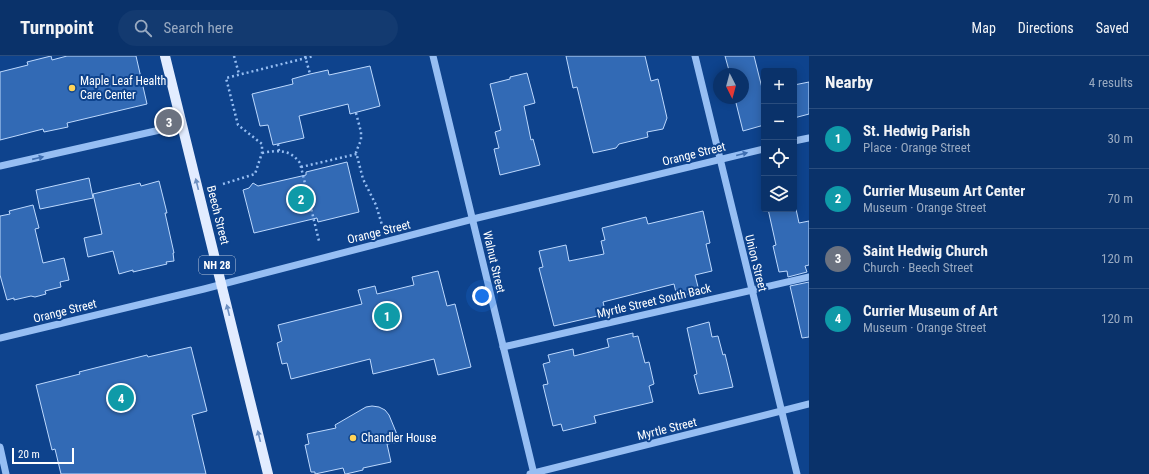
<!DOCTYPE html>
<html lang="en">
<head>
<meta charset="utf-8">
<style>
  :root { --surface:#0a326a; --page:#133a70; --text:#f1f3f6; --muted:#99aac1; --line:#2a4d7e; --accent:#ffd358 }
  body { margin:0; font-family:"Roboto Condensed",sans-serif; background:var(--page); color:var(--text) }
  .controls { position:absolute; right:12px; top:12px; display:grid; overflow:hidden; border-radius:4px; box-shadow:0 2px 10px #0003 }
  .controls button { width:36px; height:36px; display:grid; place-items:center; padding:0; border:0; border-bottom:1px solid var(--line); background:var(--surface); color:var(--text); font:20px sans-serif }
  .compass { position:absolute; left:713px; top:12px; width:36px; height:36px; border-radius:50%; background:var(--surface); box-shadow:0 2px 10px #0003; rotate:174deg }
  .scale { position:absolute; left:12px; bottom:10px; width:62px; box-sizing:border-box; padding-left:4px; border:2px solid #fff; border-top:0; font-size:11px; line-height:14px; white-space:nowrap; color:#fff; -webkit-text-stroke:3px #0e438d; paint-order:stroke }
  .you { position:absolute; left:482px; top:240px; width:14px; height:14px; margin:-10px; border:3px solid #fff; border-radius:50%; background:#1a73e8; box-shadow:0 0 0 6px #1a73e833 }
  .badge { display:grid; place-items:center; width:26px; height:26px; border-radius:50%; background:var(--accent); color:#fff; font-size:13px; font-weight:700 }
  .pin { position:absolute; translate:-50% -50%; border:2px solid #fff; box-shadow:0 1px 4px #0006 }
  .list { margin:0; padding:0; list-style:none }
  h2 { display:flex; justify-content:space-between; align-items:center; height:52px; margin:0; padding:0 16px; font-size:17px }
  h2 small { font-size:13px; font-weight:400; color:var(--muted) }
  .list li { display:grid; grid-template-columns:26px 1fr auto; gap:12px; align-items:center; box-sizing:border-box; height:60px; padding:0 16px; border-top:1px solid var(--line) }
  .list b { display:block; font-size:15px; white-space:nowrap }
  .list p { margin:0; font-size:13px; white-space:nowrap; color:var(--muted) }
  .list em { font-size:13px; font-style:normal; color:var(--muted) }
  .icon { flex:none; width:22px; height:22px; fill:none; stroke:currentColor; stroke-width:2; stroke-linecap:round; stroke-linejoin:round }
  .map { position:relative; flex:none; width:809px; height:418px; overflow:hidden }
  header { display:flex; align-items:center; gap:24px; box-sizing:border-box; height:56px; padding:0 20px; background:var(--surface); border-bottom:1px solid var(--line) }
  header strong { font-size:19px }
  nav { display:flex; gap:22px; margin-inline-start:auto; font-size:14px }
  .search { width:280px; height:36px; background:var(--page); display:flex; align-items:center; gap:10px; box-sizing:border-box; padding:0 14px; border-radius:22px; color:var(--muted); font-size:15px }
  main { display:flex }
  aside { flex:1; background:var(--surface) }
  .map>svg:first-child { display:block }
  .building { fill:#326ab5; stroke:#bdd9fe }
  .lines { fill:none; stroke-linecap:round; stroke-linejoin:round }
  .path { stroke:#96bef3; stroke-width:2.5; stroke-dasharray:2 3; stroke-linecap:butt }
  .minor { stroke:#96bef3; stroke-width:7 }
  .major { stroke:#e2ecff; stroke-width:10 }
  .oneway { fill:#3e6eb1 }
  .oneway2 { fill:#6d8fc0 }
  .poi-dot { fill:#ffd358; stroke:#0e438d; stroke-width:1.5 }
  .labels { text-anchor:middle; dominant-baseline:central; stroke-width:4; stroke-linejoin:round; paint-order:stroke }
  .shield { fill:#0e438d; stroke:#b7c7dd; stroke-width:1 }
  .shield-label { font-size:11px; font-weight:bold; fill:#fff }
  .poi-label { font-size:12px; fill:#fff; stroke:#0e438d; text-anchor:start }
  .street-label { font-size:12px; fill:#fff; stroke:#0e438d }
</style>
</head>
<body>
<header>
<strong>Turnpoint</strong>
<div class="search"><svg class="icon" aria-label="search" viewBox="0 0 24 24"><circle cx="10" cy="10" r="6"/><path d="M15 15l6 6"/></svg>Search here</div>
<nav><a>Map</a><a>Directions</a><a>Saved</a></nav>
</header>
<main>
<div class="map">
<svg width="809" height="418" viewBox="0 0 809 418">
  <rect width="100%" height="100%" fill="#0e438d"/>
  <g class="building">
    <path d="M51 0 52 4 67 0H136L147 48 67 67 68 71 44 76 43 73 0 84V16L28 9 27 6Z"/>
    <path d="M566 0H645L651 25 658 23 667 62 663 73 647 76 648 81 619 88 616 92 593 97 577 31 573 32Z"/>
    <path d="M725 0H754L763 36H764V69L743 75 735 43V42H743V18H730Z"/>
    <path d="M370 10 380 50 350 58 348 48 299 60 304 82 273 89 268 69 260 70 252 38 293 28 292 23 310 18 328 14 329 19Z"/>
    <path d="M527 17 535 47 524 50 531 84 533 83 540 109 500 119 494 93 499 92 495 76 501 74 490 28 510 23V21Z"/>
    <path d="M809 26V58L794 62V29Z"/>
    <path d="M347 106 359 156 318 166 317 162 254 177 243 134 249 132 253 127 258 130 306 119V116Z"/>
    <path d="M89 122 93 142 40 153 36 134Z"/>
    <path d="M159 125 167 157H165L174 197H173L174 205 166 206 167 208 133 216V214L119 218 113 195 88 201 84 182 102 178 93 138 140 127 141 130Z"/>
    <path d="M33 149 39 172 35 173 43 207 64 202 69 224 60 226 61 231 45 235 46 238 35 241 31 240 14 244V242L7 244 0 219V160L10 158 9 155Z"/>
    <path d="M768 153H796L799 167 809 165V209L805 210 807 216 788 221 787 215 779 216 773 190 776 189Z"/>
    <path d="M703 155 710 187 706 188 712 215 695 219 699 235 677 241 674 228 603 246 606 258 554 270 539 212 543 211 539 195 566 189 569 205 604 198 601 185 605 184 602 172 646 161 648 168Z"/>
    <path d="M438 215 447 250 455 248 471 311 438 319 434 303 373 318 370 303 291 323 287 307 282 308 277 287 282 285 278 269 362 248 358 234 375 230 377 238 414 229 412 221Z"/>
    <path d="M809 226V281L802 282 790 230Z"/>
    <path d="M709 266 712 281 718 280 723 299 725 298 733 331 699 338 694 319 697 318 687 272Z"/>
    <path d="M633 277V281L638 280 645 307 649 306 654 328 649 330 653 346 594 360 596 367 563 375 561 368 553 370 543 329 548 328 543 308 550 306 548 299 573 293 574 300 609 291 607 283Z"/>
    <path d="M191 291 207 355 192 359 206 418H61L55 393 52 394 36 329 80 318 79 316 147 299 148 301Z"/>
    <path d="M372 350 379 351 385 354 389 359 396 376 399 386 387 388 391 406 363 412V414L346 418H345L343 412 315 418V416H311L305 389 309 388 307 378 336 372 335 369 366 351Z"/>
  </g>
  <g class="lines">
    <g class="path">
      <path d="M234 0 239 18"/>
      <path d="M305 0 310 18"/>
      <path d="M356 57 361 76V84L356 96 363 123 376 149 382 169"/>
      <path d="M278 88 279 95"/>
      <path d="M262 97C278 94 290 93 300 107L319 185"/>
      <path d="M301 111 357 98"/>
      <path d="M223 128 255 118 262 97V88L238 69 226 22 314 0"/>
    </g>
    <g class="minor">
      <path d="M433 0 534 418"/>
      <path d="M695 0 797 418"/>
      <path d="M794 85 809 82"/>
      <path d="M0 110 182 69"/>
      <path d="M0 282 204 233 473 163 764 93"/>
      <path d="M503 291 809 221"/>
      <path d="M0 391 6 418"/>
      <path d="M530 418 809 348"/>
    </g>
    <path class="major" d="M165 0 268 418"/>
  </g>
  <defs><path id="oneway-solid" d="M-6-.8H1V-3.2L6.5 0L1 3.2V.8H-6Z"/></defs>
  <g class="oneway">
    <use href="#oneway-solid" transform="translate(742 98) rotate(-14)"/>
    <use href="#oneway-solid" transform="translate(38 102) rotate(-13)"/>
  </g>
  <g class="oneway2">
    <use href="#oneway-solid" transform="translate(197 128) rotate(-104)"/>
    <use href="#oneway-solid" transform="translate(228 254) rotate(-104)"/>
    <use href="#oneway-solid" transform="translate(259 380) rotate(-104)"/>
  </g>
  <g class="poi-dot">
    <circle cx="72" cy="32" r="4"/>
    <circle cx="353" cy="382" r="4"/>
  </g>
  <g class="labels">
    <rect class="shield" x="199" y="200" width="36" height="18" rx="3"/>
    <g class="shield-label">
      <text x="217" y="209">NH 28</text>
    </g>
    <g class="poi-label">
      <text x="80" y="25">Maple Leaf Health<tspan x="80" dy="14">Care Center</tspan></text>
      <text x="361" y="382">Chandler House</text>
    </g>
    <g class="street-label">
      <text transform="translate(694 98) rotate(-14)">Orange Street</text>
      <text transform="translate(218 159) rotate(76)">Beech Street</text>
      <text transform="translate(379 176) rotate(-14)">Orange Street</text>
      <text transform="translate(494 206) rotate(77)">Walnut Street</text>
      <text transform="translate(756 207) rotate(76)">Union Street</text>
      <text transform="translate(654 245) rotate(-13)">Myrtle Street South Back</text>
      <text transform="translate(65 255) rotate(-14)">Orange Street</text>
      <text transform="translate(667 373) rotate(-14)">Myrtle Street</text>
    </g>
  </g>
</svg>
<div class="controls">
<button>+</button>
<button>−</button>
<button><svg class="icon" aria-label="locate" viewBox="0 0 24 24"><circle cx="12" cy="12" r="6"/><path d="M12 2v4M12 18v4M2 12h4M18 12h4"/></svg></button>
<button><svg class="icon" aria-label="layers" viewBox="0 0 24 24"><path d="M12 4l9 5-9 5-9-5zM3 14l9 5 9-5"/></svg></button>
</div>
<svg class="compass" viewBox="-18 -18 36 36"><path d="M0-13l5 13h-10z" fill="#e53935"/><path d="M0 13l5-13h-10z" fill="#99aac1"/></svg>
<div class="scale">20 m</div>
<div class="you"></div>
<div class="pin badge" style="left:387px;top:260px;background:#0f9aa8">1</div>
<div class="pin badge" style="left:301px;top:143px;background:#0f9aa8">2</div>
<div class="pin badge" style="left:169px;top:66px;background:#6b7280">3</div>
<div class="pin badge" style="left:121px;top:342px;background:#0f9aa8">4</div>
</div>
<aside>
<h2>Nearby<small>4 results</small></h2>
<ul class="list">
<li><span class="badge" style="background:#0f9aa8">1</span><div><b>St. Hedwig Parish</b><p>Place · Orange Street</p></div><em>30 m</em></li>
<li><span class="badge" style="background:#0f9aa8">2</span><div><b>Currier Museum Art Center</b><p>Museum · Orange Street</p></div><em>70 m</em></li>
<li><span class="badge" style="background:#6b7280">3</span><div><b>Saint Hedwig Church</b><p>Church · Beech Street</p></div><em>120 m</em></li>
<li><span class="badge" style="background:#0f9aa8">4</span><div><b>Currier Museum of Art</b><p>Museum · Orange Street</p></div><em>120 m</em></li>
</ul>
</aside>
</main>
</body>
</html>
